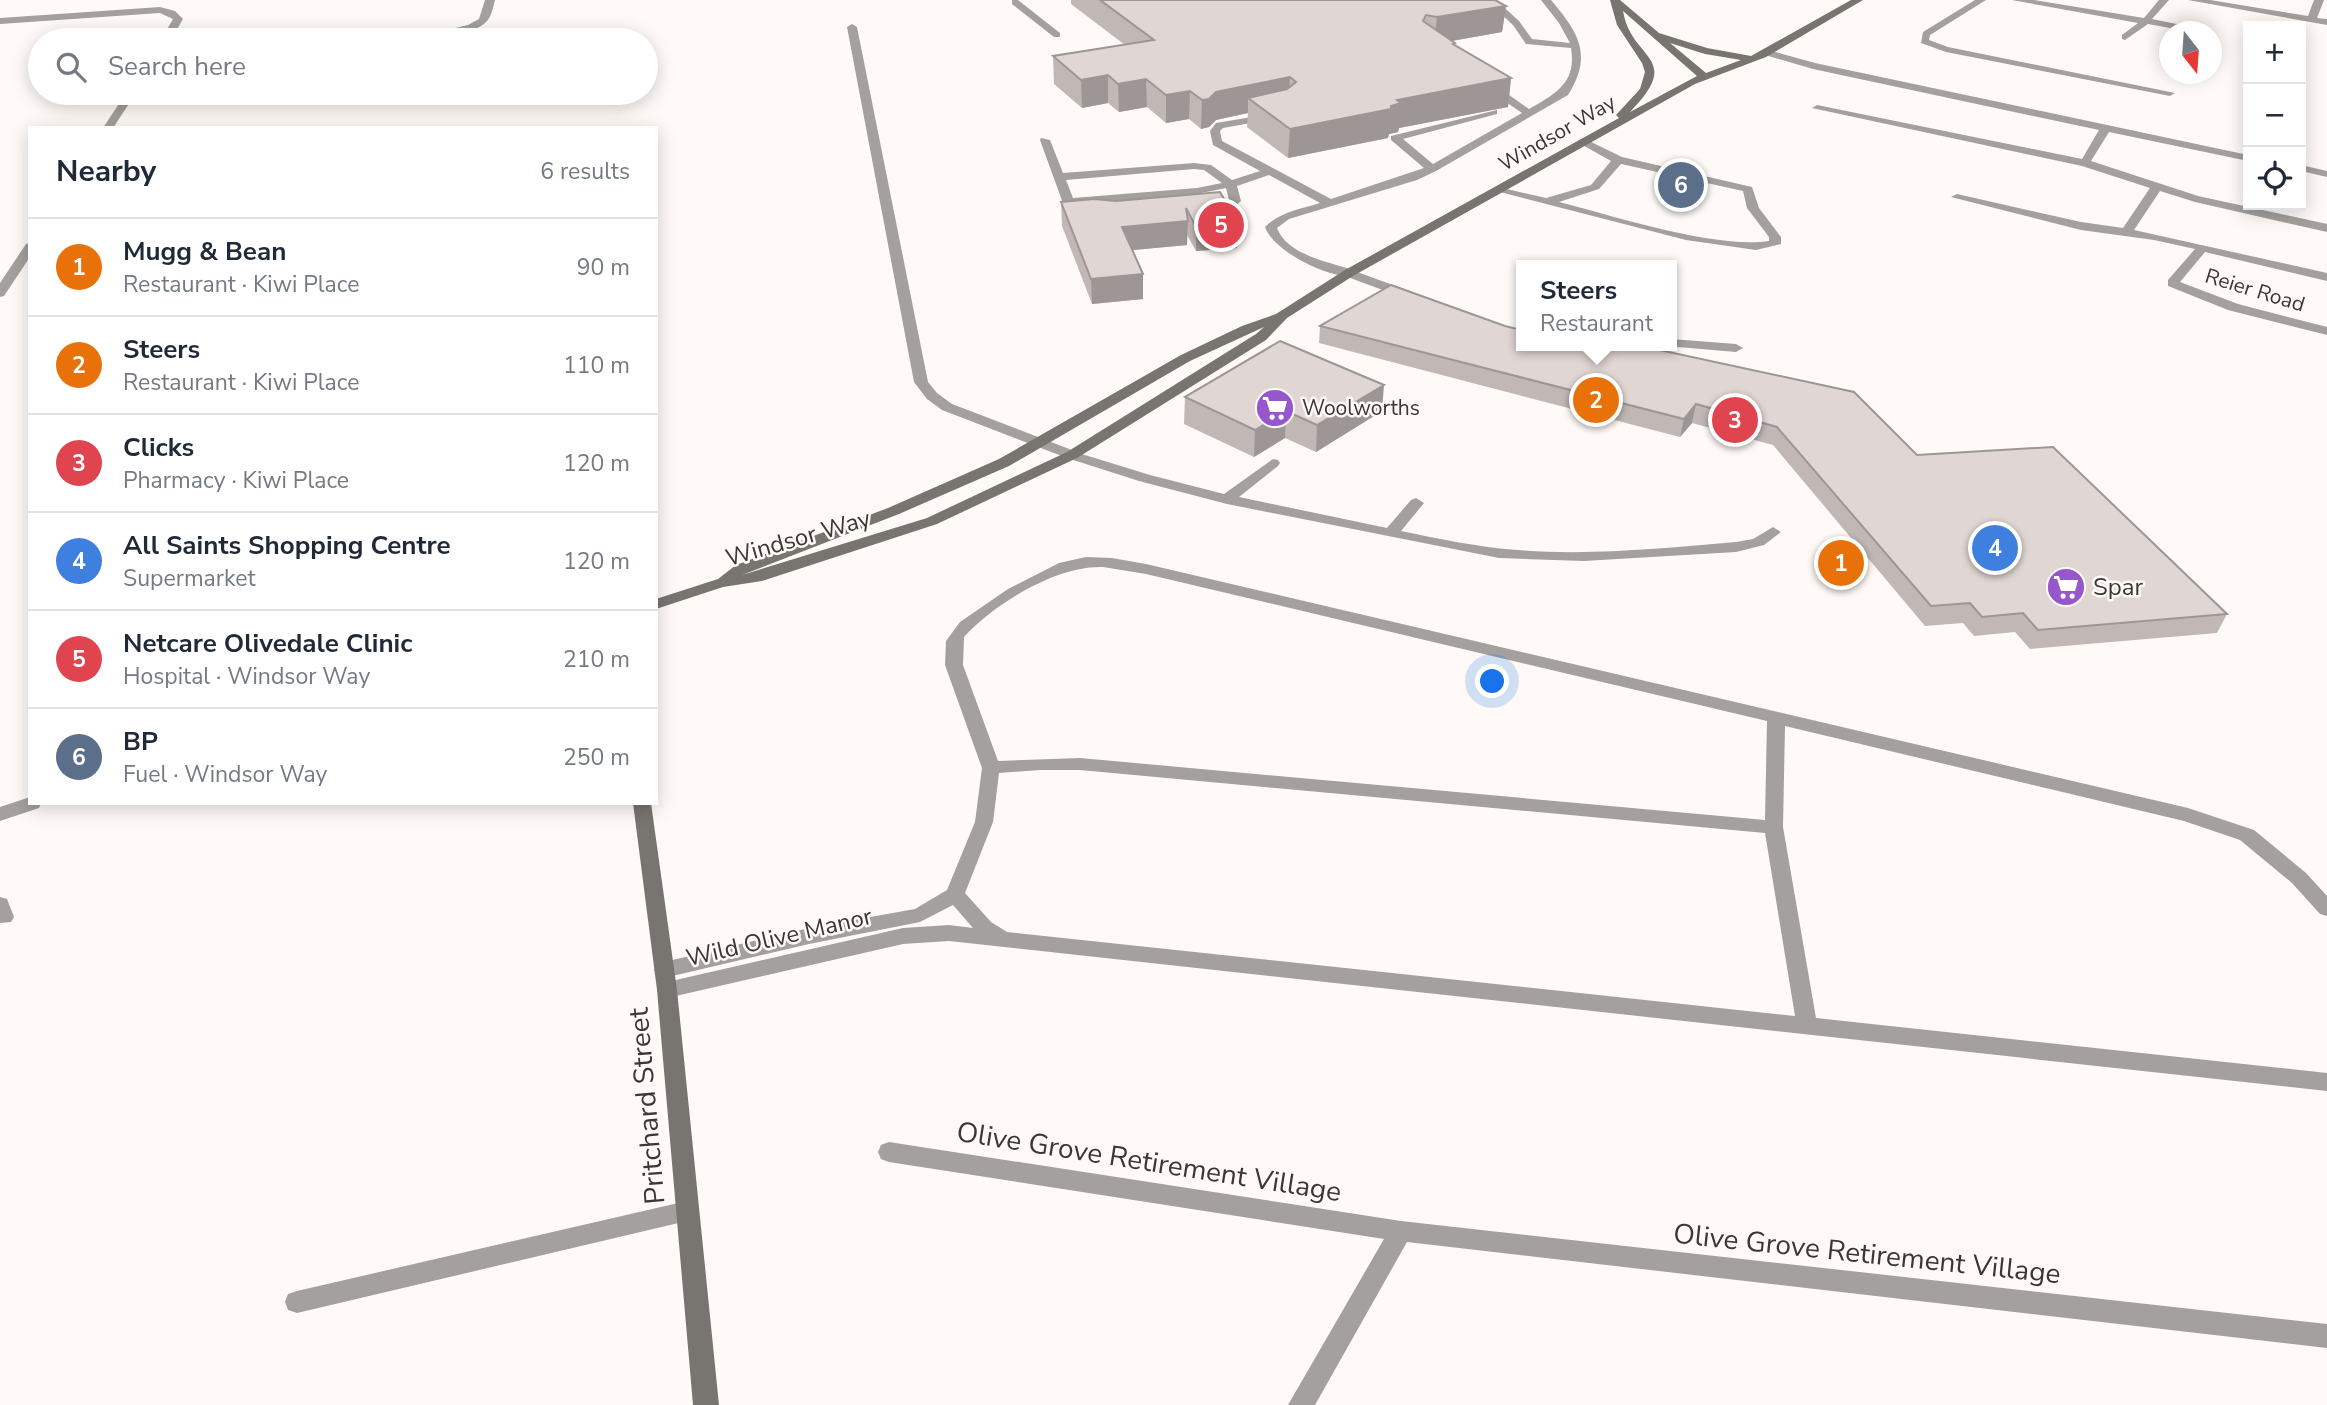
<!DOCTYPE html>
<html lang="en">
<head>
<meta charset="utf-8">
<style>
  :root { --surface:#fff; --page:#f2f2f3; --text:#1f2937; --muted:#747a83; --line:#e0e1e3; --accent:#d93025 }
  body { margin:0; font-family:"Nunito Sans",sans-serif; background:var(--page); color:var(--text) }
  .controls { position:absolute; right:21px; top:21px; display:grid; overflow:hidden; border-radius:0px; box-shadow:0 4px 18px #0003 }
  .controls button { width:63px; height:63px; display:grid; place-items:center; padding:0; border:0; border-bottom:2px solid var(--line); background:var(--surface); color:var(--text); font:35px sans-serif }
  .compass { position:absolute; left:2159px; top:21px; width:63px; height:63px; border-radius:50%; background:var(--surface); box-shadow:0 4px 18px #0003; rotate:163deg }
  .you { position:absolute; left:1493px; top:682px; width:24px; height:24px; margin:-18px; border:5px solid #fff; border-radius:50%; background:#1a73e8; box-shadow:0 0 0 10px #1a73e833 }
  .badge { display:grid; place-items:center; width:46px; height:46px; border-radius:50%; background:var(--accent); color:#fff; font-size:23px; font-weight:700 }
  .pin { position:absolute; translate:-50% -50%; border:4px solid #fff; box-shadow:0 2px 7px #0006 }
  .popup { position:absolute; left:1516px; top:260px; width:161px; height:91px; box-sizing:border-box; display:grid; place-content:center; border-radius:0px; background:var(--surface); filter:drop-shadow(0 2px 5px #0005); font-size:23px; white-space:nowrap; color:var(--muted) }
  .popup b { font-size:26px; color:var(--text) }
  .popup::after { content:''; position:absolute; left:50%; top:100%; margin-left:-14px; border:14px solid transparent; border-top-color:var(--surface) }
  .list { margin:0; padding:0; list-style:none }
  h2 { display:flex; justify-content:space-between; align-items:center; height:91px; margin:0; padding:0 28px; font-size:30px }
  h2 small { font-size:23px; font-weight:400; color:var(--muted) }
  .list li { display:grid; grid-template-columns:46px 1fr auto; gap:21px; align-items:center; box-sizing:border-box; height:98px; padding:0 28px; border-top:2px solid var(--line) }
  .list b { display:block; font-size:26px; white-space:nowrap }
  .list p { margin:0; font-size:23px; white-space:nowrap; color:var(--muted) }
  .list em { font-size:23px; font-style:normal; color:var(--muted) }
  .icon { flex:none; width:38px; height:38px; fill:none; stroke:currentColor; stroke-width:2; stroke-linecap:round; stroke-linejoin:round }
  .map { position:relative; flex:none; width:2327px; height:1405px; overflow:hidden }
  .search { position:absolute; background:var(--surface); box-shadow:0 4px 18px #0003; left:28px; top:28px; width:630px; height:77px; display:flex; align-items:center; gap:18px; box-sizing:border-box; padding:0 24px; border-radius:38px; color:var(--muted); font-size:26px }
  .panel { position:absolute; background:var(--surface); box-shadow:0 4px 18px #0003; left:28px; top:126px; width:630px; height:679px; border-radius:0px }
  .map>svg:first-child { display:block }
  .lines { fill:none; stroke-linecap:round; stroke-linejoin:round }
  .lane { fill:#a3a09d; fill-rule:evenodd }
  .street { fill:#a3a09d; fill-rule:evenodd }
  .secondary { fill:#787571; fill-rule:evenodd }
  .wall { fill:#c1b8b6 }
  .shaded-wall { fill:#9d9694 }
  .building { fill:#e0d6d4; stroke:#9d9694; stroke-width:2 }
  .labels { text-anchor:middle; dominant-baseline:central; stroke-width:5; stroke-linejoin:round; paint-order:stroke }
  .far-street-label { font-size:21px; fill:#3a3735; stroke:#fffaf7 }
  .far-poi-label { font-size:21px; fill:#3a3735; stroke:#fffaf7; text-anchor:start }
  .street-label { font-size:24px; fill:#3a3735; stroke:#fffaf7 }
  .poi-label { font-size:24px; fill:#3a3735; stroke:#fffaf7; text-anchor:start }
  .near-street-label { font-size:28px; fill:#3a3735; stroke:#fffaf7 }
</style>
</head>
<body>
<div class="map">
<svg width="2327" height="1405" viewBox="0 0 2327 1405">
  <rect width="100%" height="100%" fill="#fffaf7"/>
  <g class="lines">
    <g class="lane">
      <path d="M1012 0H1018L1060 33V37H1054L1012 4Z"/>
      <path d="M1486 0H1496L1519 21 1532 39 1570 43 1559 23 1541 0H1551C1579 33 1593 55 1568 95L1436 171 1417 180 1289 219 1277 228C1287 255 1329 262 1353 270V276C1329 279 1273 251 1265 227 1280 212 1301 209 1320 203L1269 175 1237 186 1241 201 1234 207 1205 212 1199 209 1201 207 1229 200 1226 188 1197 194 1075 205 1089 216 1083 220 1070 214 1064 206 1040 140 1041 138 1050 140 1063 173 1194 163 1211 165 1232 180 1260 171 1213 145 1210 131 1216 123 1270 114 1274 115V119L1223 128 1220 131 1222 141 1331 199 1424 168 1391 140V136L1497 110V114L1403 139 1433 164 1522 113 1487 89V85H1495L1529 109C1555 94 1577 83 1571 48L1526 44 1513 25ZM1194 169 1204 170 1222 183 1197 188 1073 198 1066 180Z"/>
      <path d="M1583 138 1622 157 1752 187 1759 208 1781 237V244L1756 250 1686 240 1492 190 1498 187 1546 198 1591 185 1611 161 1579 143 1578 141ZM1621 164 1743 191 1747 208 1769 237V241C1715 249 1614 216 1559 202L1599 189Z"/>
      <path d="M1072 451 1150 475 1224 494 1273 459 1278 460 1280 463 1278 466 1239 497 1387 528 1411 500 1416 498 1424 503 1401 531C1440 539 1478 547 1517 550 1589 556 1665 548 1736 542L1753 539 1773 527 1781 532 1764 545 1736 552 1584 561 1499 558 1227 504 1139 481 1067 458 1065 455Z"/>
      <path d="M0 897 7 899 14 917 11 922 0 923Z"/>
      <path d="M687 1201 695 1204 699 1211 695 1218 687 1221 297 1313 288 1310 285 1302 288 1294 297 1291Z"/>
    </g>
    <g class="street">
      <path d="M485 0H495C493 7 492 15 487 21 467 44 372 41 341 40L346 37 438 32 468 25 479 19Z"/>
      <path d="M1975 0H1986L1930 35 1929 40 1948 47 2175 93 2170 96 1946 52 1921 43 1923 32Z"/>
      <path d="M2012 0H2034L2144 18 2159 0H2169L2152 19 2211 31 2192 32 2148 24 2125 40 2122 39V35L2138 23Z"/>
      <path d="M2188 0H2210L2308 16 2314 0H2324L2317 18 2327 19V25Z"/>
      <path d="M160 7 175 11 183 19 171 40H161L173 19 160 13 0 24V18Z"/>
      <path d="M852 24 857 27 928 382 937 393 952 404 1077 452 1079 455 1077 458H1067L942 410 927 399 914 382 847 27Z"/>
      <path d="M1768 50 1815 63 2248 155V161L2109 132 2091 161 2198 196 2327 224V232L2195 202 2160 191 2134 230 2327 273V281L2205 252 2180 282 2238 304 2327 327V335L2228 310 2168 286V280L2195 249 2154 240 2081 230 1951 197 1957 194 2081 222 2123 228 2150 188 2082 166 1812 108 1817 105 2082 159 2099 130 1813 69 1765 55 1763 53Z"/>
      <path d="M126 93H136L113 128H103Z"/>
      <path d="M2301 165 2327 171V177L2301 171Z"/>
      <path d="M30 243V257L4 296 0 297V283L26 244Z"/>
      <path d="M1349 269 1412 292 1414 295 1408 299 1404 298 1345 276V270Z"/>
      <path d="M1671 339 1736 344 1743 348 1736 352 1666 346H1671Z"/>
      <path d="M1086 557 1112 558 1146 564 2188 808 2254 830 2306 873 2327 896V916L2320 914 2292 883 2240 840 2184 821 1785 726 1783 827 1816 1018 2327 1073V1091L949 941 903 944 667 998 660 996 657 990 660 984 667 982 903 928 949 925 973 928 953 905 920 922 809 944 664 978 657 976 654 970 657 964 664 962 809 928 915 909 947 890 975 822 982 768 945 665 946 641 960 622 1008 589 1059 563ZM1103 567 1146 574 1767 721 1765 820 1080 758 998 761 963 665 964 637C994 604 1057 565 1103 567ZM1040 770H1080L1765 833 1795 1016 1007 932 991 922 965 893 993 822 999 773Z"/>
      <path d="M30 797V803H41L39 808 0 821V807Z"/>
      <path d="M889 1142 1401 1221 2327 1324V1348L1407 1242 1315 1405H1288L1384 1239 889 1162 881 1159 878 1152 881 1145Z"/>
    </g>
    <g class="secondary">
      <path d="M1610 0H1620L1659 33 1707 48 1751 56 1851 0H1863L1766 57 1695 84 1353 276 1287 318 1266 340 1077 458 937 524 762 581 723 587 656 609V599L718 579 736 565 888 508 999 459 1181 355 1242 326 1276 314 1345 270 1619 118 1616 115 1640 89 1645 72 1642 63 1617 25ZM1623 11 1697 76 1630 112C1685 56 1631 61 1623 11ZM1670 43 1705 54 1741 60 1706 73ZM1264 327 1256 334 1067 452 927 518 742 575 899 514 1009 466 1190 361Z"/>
      <path d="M633 803H651L677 990 719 1405H693L657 990Z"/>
    </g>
  </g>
  <g class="wall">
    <path d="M1071 0H1495L1506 6 1502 32 1452 41 1455 45 1511 78 1508 107 1399 128 1398 132 1389 134 1388 138 1288 158 1247 127 1248 113 1216 120 1209 127 1201 129 1189 119 1166 123 1147 107 1119 112 1108 103 1082 108 1054 84 1053 56 1125 45 1071 4Z"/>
    <path d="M1220 192 1237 248 1196 251 1187 235V245L1133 250 1143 274V299L1092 304 1062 226 1061 202 1116 201Z"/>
    <path d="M1320 326H1505L1917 455 2227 614 2217 633 2030 649 2015 632 1974 636 1963 623 1925 626 1773 445 1692 423 1680 437 1319 343Z"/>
    <path d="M1185 397 1382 411 1316 452 1285 438 1254 457 1184 424Z"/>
  </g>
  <g class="shaded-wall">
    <path d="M1506 6 1502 32 1434 44 1437 17Z"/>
    <path d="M1108 75V103L1082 108 1081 80Z"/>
    <path d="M1290 77 1288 105 1248 98V113L1216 120 1209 127 1201 129 1202 100 1216 92Z"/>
    <path d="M1511 78 1508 107 1399 128 1398 132 1389 134 1388 138 1288 158 1290 129 1391 106 1397 100Z"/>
    <path d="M1146 79 1147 107 1119 112 1118 84Z"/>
    <path d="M1190 91 1189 119 1166 123V95Z"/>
    <path d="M1188 221 1187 245 1123 251 1122 227Z"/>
    <path d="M1238 223 1237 248 1196 251V227Z"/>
    <path d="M1143 274V299L1092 304 1091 279Z"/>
    <path d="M1384 385 1382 411 1316 452 1317 425Z"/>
    <path d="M1696 404 1692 423 1680 437 1684 419Z"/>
    <path d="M1286 411 1285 438 1254 457 1255 430Z"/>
  </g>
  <g class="building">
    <path d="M1100 0H1495L1506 6 1437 17 1426 15 1423 21 1455 43 1453 44 1511 78 1397 100 1401 103 1391 106V109L1290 129 1248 98 1287 89 1296 82 1290 77 1216 92 1209 99 1202 100 1190 91 1166 95 1146 79 1118 84 1108 75 1081 80 1053 56 1154 40Z"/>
    <path d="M1220 192 1238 223 1196 227 1186 208 1188 221 1122 227 1143 274 1091 279 1061 202 1094 199 1116 201Z"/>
    <path d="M1391 285 1505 326 1521 330V346H1641L1854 392 1917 455 2053 447 2227 614 2038 630 2023 613 1982 617 1970 603 1931 606 1777 427 1696 404 1684 419 1320 326Z"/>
    <path d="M1280 341 1384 385 1317 425 1286 411 1255 430 1185 397Z"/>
  </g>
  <defs>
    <g id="supermarket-disc" transform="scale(2.0125)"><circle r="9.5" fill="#9657cd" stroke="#fffaf7"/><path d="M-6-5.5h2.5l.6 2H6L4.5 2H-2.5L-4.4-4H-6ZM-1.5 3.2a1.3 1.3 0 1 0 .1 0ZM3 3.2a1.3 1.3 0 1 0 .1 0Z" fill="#fff"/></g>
  </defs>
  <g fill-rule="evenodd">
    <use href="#supermarket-disc" x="1275" y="408"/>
    <use href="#supermarket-disc" x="2066" y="587"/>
  </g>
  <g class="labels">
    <g class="far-street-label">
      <text transform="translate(1557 133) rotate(-30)">Windsor Way</text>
      <text transform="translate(2255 290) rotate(17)">Reier Road</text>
    </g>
    <g class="far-poi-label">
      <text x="1302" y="408">Woolworths</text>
    </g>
    <g class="street-label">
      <text transform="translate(798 538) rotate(-16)">Windsor Way</text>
      <text transform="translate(779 937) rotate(-13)">Wild Olive Manor</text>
    </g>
    <g class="poi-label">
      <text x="2093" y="587">Spar</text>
    </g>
    <g class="near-street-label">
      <text transform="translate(647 1106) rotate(-95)">Pritchard Street</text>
      <text transform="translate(1149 1162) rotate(9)">Olive Grove Retirement Village</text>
      <text transform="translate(1867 1254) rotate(6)">Olive Grove Retirement Village</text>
    </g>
  </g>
</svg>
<div class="controls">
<button>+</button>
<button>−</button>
<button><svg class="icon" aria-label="locate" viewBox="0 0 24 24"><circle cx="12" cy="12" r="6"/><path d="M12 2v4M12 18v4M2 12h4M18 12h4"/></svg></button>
</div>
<svg class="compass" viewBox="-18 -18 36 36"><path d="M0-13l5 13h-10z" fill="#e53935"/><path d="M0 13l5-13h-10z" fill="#747a83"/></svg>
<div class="you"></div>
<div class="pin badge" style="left:1841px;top:563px;background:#e8710a">1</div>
<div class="pin badge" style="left:1596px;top:400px;background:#e8710a">2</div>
<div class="popup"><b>Steers</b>Restaurant</div>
<div class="pin badge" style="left:1735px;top:420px;background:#e0444e">3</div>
<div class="pin badge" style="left:1995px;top:548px;background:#3f7fe0">4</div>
<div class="pin badge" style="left:1221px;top:225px;background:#e0444e">5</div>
<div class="pin badge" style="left:1681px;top:185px;background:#5c6f8a">6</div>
<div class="search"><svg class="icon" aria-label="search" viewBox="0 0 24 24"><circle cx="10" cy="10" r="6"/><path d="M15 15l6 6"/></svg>Search here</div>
<section class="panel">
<h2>Nearby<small>6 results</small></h2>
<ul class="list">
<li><span class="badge" style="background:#e8710a">1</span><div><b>Mugg &amp; Bean</b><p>Restaurant · Kiwi Place</p></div><em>90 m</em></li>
<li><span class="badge" style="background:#e8710a">2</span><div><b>Steers</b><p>Restaurant · Kiwi Place</p></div><em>110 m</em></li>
<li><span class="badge" style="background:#e0444e">3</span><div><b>Clicks</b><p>Pharmacy · Kiwi Place</p></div><em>120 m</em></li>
<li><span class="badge" style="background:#3f7fe0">4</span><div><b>All Saints Shopping Centre</b><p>Supermarket</p></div><em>120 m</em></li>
<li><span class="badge" style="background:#e0444e">5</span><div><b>Netcare Olivedale Clinic</b><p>Hospital · Windsor Way</p></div><em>210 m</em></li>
<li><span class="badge" style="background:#5c6f8a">6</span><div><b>BP</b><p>Fuel · Windsor Way</p></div><em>250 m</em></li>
</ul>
</section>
</div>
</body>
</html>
